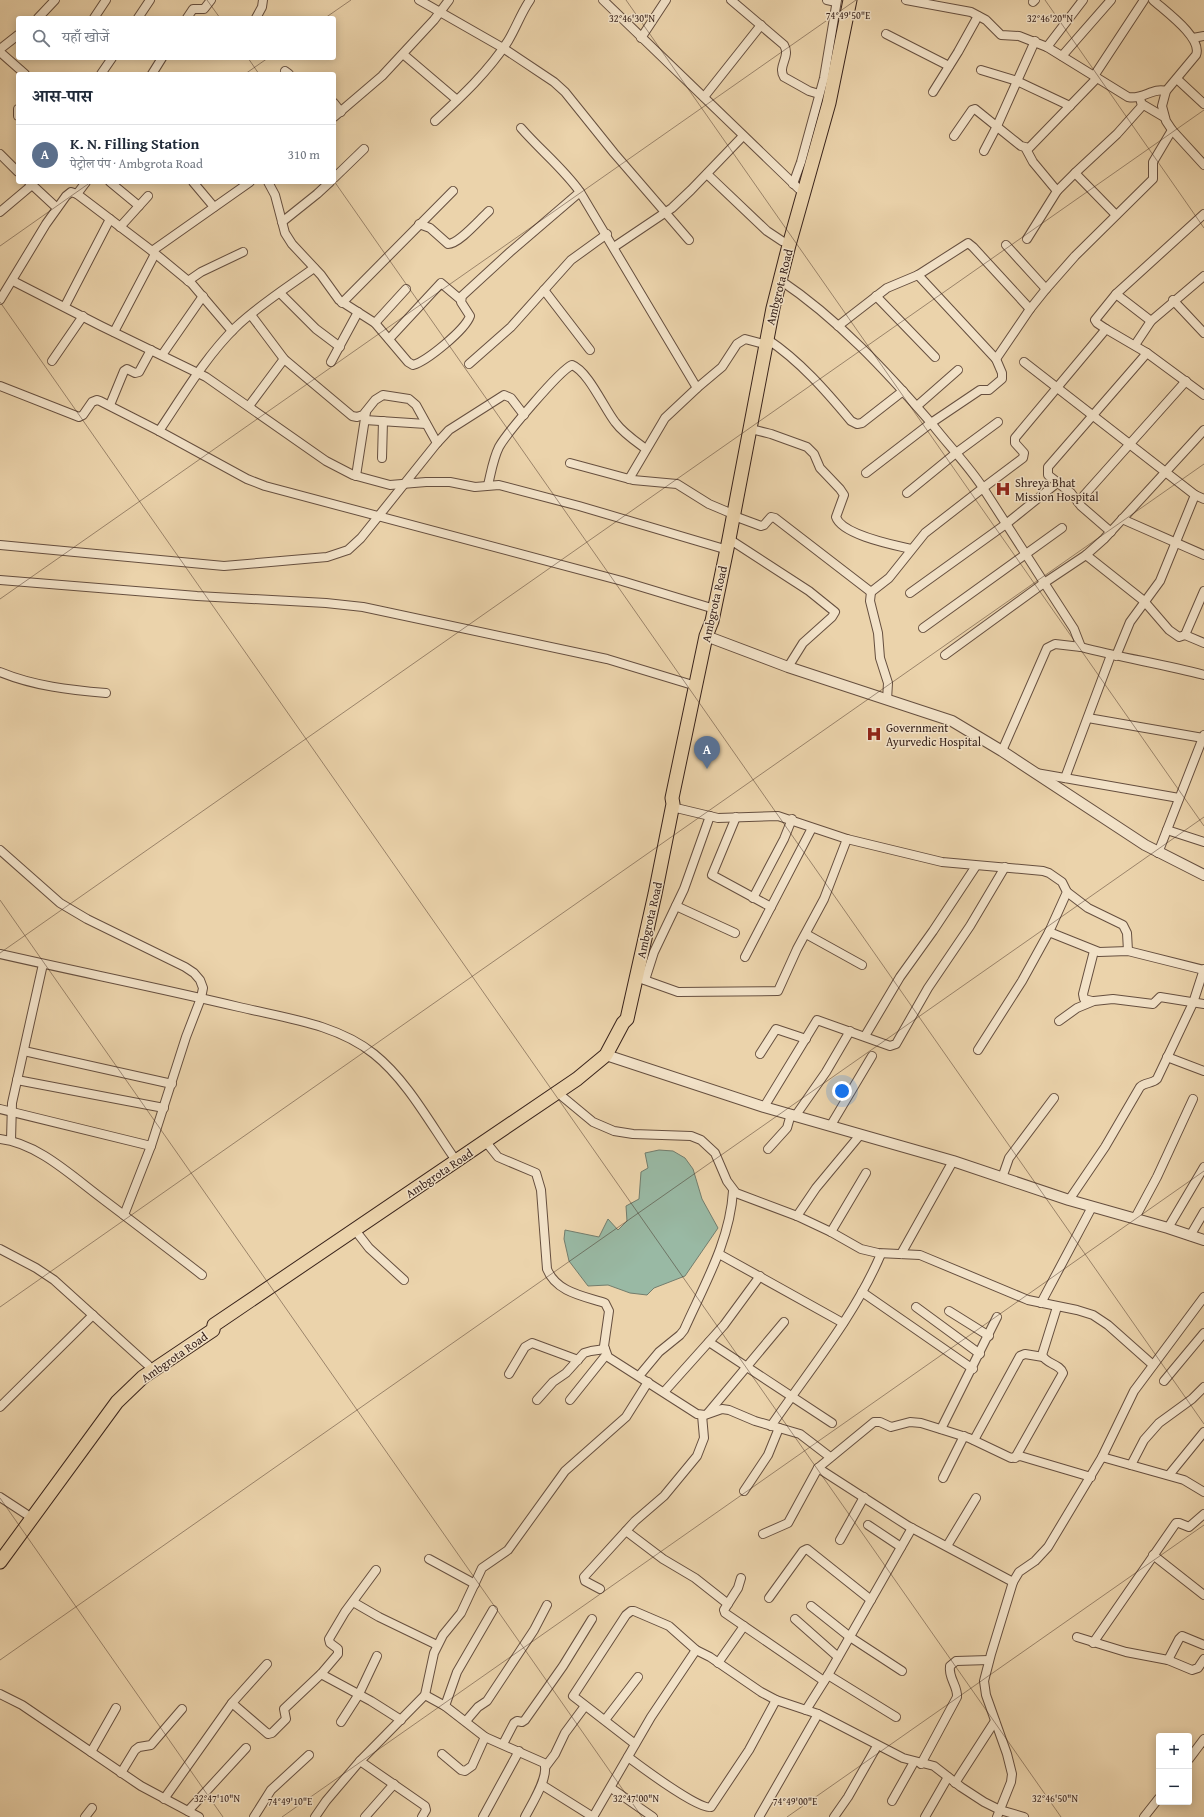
<!DOCTYPE html>
<html lang="hi">
<head>
<meta charset="utf-8">
<style>
  :root { --surface:#fff; --page:#f2f2f3; --text:#1f2937; --muted:#747a83; --line:#e0e1e3; --accent:#d93025 }
  body { margin:0; font-family:"Gentium Book Plus","Noto Serif Devanagari",serif; background:var(--page); color:var(--text) }
  .controls { position:absolute; right:12px; bottom:12px; display:grid; overflow:hidden; border-radius:4px; box-shadow:0 2px 10px #0003 }
  .controls button { width:36px; height:36px; display:grid; place-items:center; padding:0; border:0; border-bottom:1px solid var(--line); background:var(--surface); color:var(--text); font:20px sans-serif }
  .you { position:absolute; left:842px; top:1091px; width:14px; height:14px; margin:-10px; border:3px solid #fff; border-radius:50%; background:#1a73e8; box-shadow:0 0 0 6px #1a73e833 }
  .badge { display:grid; place-items:center; width:26px; height:26px; border-radius:50%; background:var(--accent); color:#fff; font-size:13px; font-weight:700 }
  .pin { position:absolute; translate:-50% -33px; filter:drop-shadow(0 1px 2px #0008) }
  .pin::after { content:''; position:absolute; top:21px; width:14px; height:12px; background:inherit; clip-path:polygon(0 0,100% 0,50% 100%) }
  .list { margin:0; padding:0; list-style:none }
  h2 { display:flex; justify-content:space-between; align-items:center; height:52px; margin:0; padding:0 16px; font-size:17px }
  h2 small { font-size:13px; font-weight:400; color:var(--muted) }
  .list li { display:grid; grid-template-columns:26px 1fr auto; gap:12px; align-items:center; box-sizing:border-box; height:60px; padding:0 16px; border-top:1px solid var(--line) }
  .list b { display:block; font-size:15px; white-space:nowrap }
  .list p { margin:0; font-size:13px; white-space:nowrap; color:var(--muted) }
  .list em { font-size:13px; font-style:normal; color:var(--muted) }
  .icon { flex:none; width:22px; height:22px; fill:none; stroke:currentColor; stroke-width:2; stroke-linecap:round; stroke-linejoin:round }
  .map { position:relative; flex:none; width:1204px; height:1817px; overflow:hidden }
  .search { position:absolute; background:var(--surface); box-shadow:0 2px 10px #0003; left:16px; top:16px; width:320px; height:44px; display:flex; align-items:center; gap:10px; box-sizing:border-box; padding:0 14px; border-radius:4px; color:var(--muted); font-size:15px }
  .panel { position:absolute; background:var(--surface); box-shadow:0 2px 10px #0003; left:16px; top:72px; width:320px; height:112px; border-radius:4px }
  .map>svg:first-child { display:block }
  .water { fill:#99b9a4; stroke:#737d6d }
  .lines { fill:none; stroke-linecap:round; stroke-linejoin:round }
  .minor-casing { stroke:#664f3f; stroke-width:10 }
  .tertiary-casing { stroke:#664f3f; stroke-width:12 }
  .primary-casing { stroke:#39231b; stroke-width:15 }
  .minor { stroke:#f2e2c8; stroke-width:8 }
  .tertiary { stroke:#f2e2c8; stroke-width:10 }
  .primary { stroke:#ebd3ab; stroke-width:13 }
  .ticks { fill:none; stroke:#39231b; stroke-width:1; stroke-opacity:0.45 }
  .labels { text-anchor:middle; dominant-baseline:central; stroke-width:3; stroke-linejoin:round; paint-order:stroke }
  .street-label { font-size:12px; fill:#39231b; stroke:#f2e2c8 }
  .poi-label { font-size:12px; fill:#39231b; stroke:#f2e2c8; text-anchor:start }
  .ticks-label { font-size:10px; text-anchor:middle; fill:#39231b; stroke:#f2e2c8; stroke-width:3; stroke-linejoin:round; paint-order:stroke }
</style>
</head>
<body>
<div class="map">
<svg width="1204" height="1817" viewBox="0 0 1204 1817">
  <rect width="100%" height="100%" fill="#ebd3ab"/>
  <filter id="stains"><feTurbulence type="fractalNoise" baseFrequency=".005" numOctaves="4"/><feColorMatrix values="0 0 0 0 .2 0 0 0 0 .09 0 0 0 0 .02 0 0 0 .5 -.17"/></filter>
  <radialGradient id="worn" r=".72"><stop offset=".6" stop-color="#630" stop-opacity="0"/><stop offset="1" stop-color="#630" stop-opacity=".3"/></radialGradient>
  <path class="water" d="M659 1150 673 1151 685 1158 693 1169 702 1199 718 1228 685 1276 654 1288 647 1295 630 1293 608 1285 588 1286 569 1261 564 1239 565 1230 599 1237 608 1219 618 1230 627 1221 626 1206 639 1199 641 1172 648 1168 645 1153Z"/>
  <g class="lines">
    <g class="minor-casing">
      <g id="minor">
        <path d="M419 0 503 48 554 82 565 92 614 153 689 240"/>
        <path d="M603 0 799 189"/>
        <path d="M731 0 784 45C791 57 777 66 784 77L809 91 819 94"/>
        <path d="M827 0 836 2"/>
        <path d="M906 0 971 12 986 20 1001 35 1019 36 1047 47 1128 97C1143 100 1153 87 1166 91"/>
        <path d="M1153 0C1165 11 1203 38 1196 55L1166 91 1162 106 1166 121 1172 130 1204 165"/>
        <path d="M1033 2 1035 0"/>
        <path d="M38 18 55 0"/>
        <path d="M94 18 106 0"/>
        <path d="M138 18 150 0"/>
        <path d="M187 18 193 9H204L211 0"/>
        <path d="M256 18 262 7 263 0"/>
        <path d="M886 34 949 66"/>
        <path d="M641 38 666 0"/>
        <path d="M1193 38 1204 36"/>
        <path d="M1047 47 1083 0"/>
        <path d="M0 49 18 35"/>
        <path d="M0 52 25 74"/>
        <path d="M403 54 457 100"/>
        <path d="M1062 56 1111 0"/>
        <path d="M981 70 1017 81 1070 106"/>
        <path d="M285 71 289 74"/>
        <path d="M101 74 112 58"/>
        <path d="M152 74 162 58"/>
        <path d="M1094 76 1144 0"/>
        <path d="M1177 79 1204 104"/>
        <path d="M933 92 958 52 978 16"/>
        <path d="M704 97 761 25"/>
        <path d="M334 103 341 112"/>
        <path d="M1142 104 1164 117"/>
        <path d="M18 109V116"/>
        <path d="M334 117 382 76 434 20 449 0"/>
        <path d="M435 121C461 97 489 71 508 41 516 28 521 13 530 0"/>
        <path d="M521 128C540 150 563 168 580 192L697 388"/>
        <path d="M954 136 972 110 975 109 1021 146 1029 148 1097 78"/>
        <path d="M1026 149 1033 162 1057 191"/>
        <path d="M984 151 997 126 1035 41"/>
        <path d="M0 154 18 172"/>
        <path d="M707 174 767 231 782 241"/>
        <path d="M334 178 364 149"/>
        <path d="M29 182 57 208"/>
        <path d="M110 182 139 206"/>
        <path d="M193 182 214 207"/>
        <path d="M268 182 275 195 285 233 292 244 321 275 339 300 375 323 408 362 413 365C427 361 465 330 470 316L461 302 462 296 510 252 580 192"/>
        <path d="M793 184 801 162 824 78 837 0"/>
        <path d="M77 194 86 182"/>
        <path d="M0 212 32 185"/>
        <path d="M1116 215 1075 173 1117 134 1142 106 1140 98"/>
        <path d="M282 222 317 194 330 182"/>
        <path d="M419 224 430 228 448 244C459 244 480 219 489 211"/>
        <path d="M120 227 148 196"/>
        <path d="M1027 239 1057 191 1075 173"/>
        <path d="M1006 245 1046 289"/>
        <path d="M614 247 672 208 691 190 743 136"/>
        <path d="M152 251 192 284 232 331"/>
        <path d="M918 275 996 359 1030 309 1046 289 1075 256 1153 179V162L1172 130"/>
        <path d="M13 281 101 326 206 377 326 461 353 475 390 485 426 482H450L475 487 499 485 579 506 721 548"/>
        <path d="M188 281 201 272 243 252"/>
        <path d="M544 290 590 350"/>
        <path d="M280 293 316 329 340 347"/>
        <path d="M1116 294 1151 321"/>
        <path d="M876 296 935 357"/>
        <path d="M0 300 46 224 66 196 71 192 77 194 152 251 250 182"/>
        <path d="M1173 300 1204 333"/>
        <path d="M342 303 453 191"/>
        <path d="M65 306 110 219"/>
        <path d="M251 315 284 359 352 416 357 417 363 415 375 400 383 395 409 399 416 405 437 443"/>
        <path d="M375 323 406 289"/>
        <path d="M838 326 887 288 918 275 968 243 973 247 1030 309"/>
        <path d="M1106 329 1097 323 1095 320 1116 294 1204 214"/>
        <path d="M114 332 155 254"/>
        <path d="M389 339 441 283 461 300"/>
        <path d="M767 339C800 361 826 391 851 421L857 424 862 423 903 391"/>
        <path d="M1135 345 1151 321 1204 276"/>
        <path d="M162 355 203 296"/>
        <path d="M52 361 83 316"/>
        <path d="M331 362 358 312"/>
        <path d="M1024 362 1195 495"/>
        <path d="M469 364 511 327 571 260 607 234"/>
        <path d="M0 386 79 417 83 415 92 402 97 400 100 401 159 431 247 479 265 486 622 581 708 607"/>
        <path d="M110 405 124 371 127 369 135 373 139 372 151 350"/>
        <path d="M249 406 284 359"/>
        <path d="M917 406 958 370"/>
        <path d="M365 420 426 424"/>
        <path d="M751 429 771 434 807 447 814 454 820 468 840 489 844 495 836 517C842 535 894 545 911 549"/>
        <path d="M159 431C182 397 206 356 236 327 259 305 288 287 314 268"/>
        <path d="M382 458 383 421"/>
        <path d="M570 463 633 480 677 484 709 504 728 512"/>
        <path d="M866 473 931 423 980 390H989L1002 379V373L996 359"/>
        <path d="M356 476 366 412"/>
        <path d="M629 479 665 418 697 388 722 367 737 344 745 339 760 343"/>
        <path d="M488 485C491 473 493 459 499 447 507 433 559 371 572 365 588 371 604 408 615 422 623 433 635 441 646 449"/>
        <path d="M907 493 956 453 998 422"/>
        <path d="M1078 502 1186 381"/>
        <path d="M734 516 761 526 764 525 771 517 775 518 871 592 889 578 925 533 983 488C968 465 949 446 932 424 886 371 838 319 780 280"/>
        <path d="M1122 519 1204 555"/>
        <path d="M1111 532 1081 506 1071 493 1048 475V467L1147 353 1204 395"/>
        <path d="M729 539 809 591 835 612 832 617 803 643 788 667"/>
        <path d="M0 545 224 566 327 557 348 550 361 538 437 443 449 430 504 395 511 398 524 415"/>
        <path d="M1086 555 1144 601 1169 630 1179 637 1185 635 1204 591"/>
        <path d="M0 580 197 596 326 603 363 607 607 659 696 686"/>
        <path d="M871 592 870 601 878 633 880 658 888 683 887 700"/>
        <path d="M910 593 1006 524 1057 483"/>
        <path d="M923 628 1062 528"/>
        <path d="M1185 635 1204 643"/>
        <path d="M1081 647C1122 658 1163 664 1204 675"/>
        <path d="M945 655 1044 583 1086 555 1104 539 1204 430"/>
        <path d="M1116 656 1130 622 1160 581 1195 495 1204 499"/>
        <path d="M0 672C34 686 70 690 106 693"/>
        <path d="M1088 718 1203 738"/>
        <path d="M1002 751 1047 648 1055 644 1081 647 1074 629 983 488 1023 458 1024 453 1015 443V438L1106 329 1147 353"/>
        <path d="M1036 773 1179 798"/>
        <path d="M1065 778 1111 655"/>
        <path d="M736 817 712 875 771 907"/>
        <path d="M1167 830 1204 842"/>
        <path d="M847 839 942 862 1043 871 1049 873 1062 882 1067 892 1049 932 1099 952 1128 951 1204 970"/>
        <path d="M0 850 60 903 87 919 185 967 194 973 200 980 203 988 201 998 186 1037 151 1146 124 1215"/>
        <path d="M1158 853 1204 735"/>
        <path d="M1067 892 1088 908 1123 925 1127 933 1128 951"/>
        <path d="M753 898 784 839 792 819"/>
        <path d="M676 906 735 933"/>
        <path d="M806 934 862 965"/>
        <path d="M0 954C79 972 159 988 239 1007 285 1018 337 1024 374 1054 408 1081 432 1127 457 1162"/>
        <path d="M745 957 812 828"/>
        <path d="M636 977 678 992 778 991 797 949 824 899 847 839 778 816 718 818 672 807"/>
        <path d="M645 980 654 952 684 889 710 816"/>
        <path d="M1092 1001 1084 999 1083 994 1094 951"/>
        <path d="M1059 1021 1077 1008 1094 1001 1113 999 1153 1004 1160 997 1204 1004"/>
        <path d="M865 1036 900 977 933 931 976 866"/>
        <path d="M978 1050 1022 981 1049 932"/>
        <path d="M24 1051 172 1084"/>
        <path d="M760 1054 776 1029 806 1039"/>
        <path d="M1167 1057 1204 1071"/>
        <path d="M17 1080 164 1108"/>
        <path d="M558 1093 593 1122 614 1131 633 1134 691 1136 701 1140 715 1153 727 1181 736 1193 797 1216 831 1232 861 1249 878 1253 920 1255 1028 1300 1077 1310 1093 1315 1108 1325 1153 1365"/>
        <path d="M764 1107 817 1020 890 1046 896 1044 928 988 970 926 1005 867"/>
        <path d="M0 1109 151 1146"/>
        <path d="M796 1115 826 1072 850 1031"/>
        <path d="M831 1125 872 1056"/>
        <path d="M0 1139C38 1143 74 1178 104 1200 137 1225 170 1250 202 1275"/>
        <path d="M11 1140 12 1103 43 964"/>
        <path d="M486 1142 498 1157 536 1173 541 1190 547 1269C556 1292 583 1296 605 1303L609 1311 604 1346 608 1357 697 1414 705 1415 722 1409 729 1410 755 1421 800 1434 830 1457"/>
        <path d="M768 1149 787 1128 791 1114"/>
        <path d="M1002 1178 1009 1158 1054 1098"/>
        <path d="M1069 1200 1105 1147 1140 1087C1145 1082 1152 1084 1157 1079L1193 1003 1204 969"/>
        <path d="M797 1216 816 1188 860 1135"/>
        <path d="M1135 1218 1157 1177 1193 1099"/>
        <path d="M1168 1228 1204 1167"/>
        <path d="M355 1230 369 1248 404 1280"/>
        <path d="M831 1232 866 1173"/>
        <path d="M1190 1236 1204 1212"/>
        <path d="M0 1249 36 1268 54 1280 148 1365"/>
        <path d="M719 1254 843 1323"/>
        <path d="M901 1254 953 1161"/>
        <path d="M862 1292 973 1369"/>
        <path d="M1041 1303 1092 1207"/>
        <path d="M916 1307 980 1354"/>
        <path d="M949 1311 989 1336"/>
        <path d="M709 1342 832 1423"/>
        <path d="M509 1374 525 1347 532 1343 578 1360"/>
        <path d="M639 1376 659 1352 680 1335 684 1330C704 1285 730 1241 733 1191"/>
        <path d="M1164 1381 1204 1333"/>
        <path d="M664 1392 724 1325 760 1276"/>
        <path d="M537 1400 553 1382 566 1373 584 1353 591 1351 605 1349"/>
        <path d="M570 1400 606 1355"/>
        <path d="M0 1407 93 1315"/>
        <path d="M708 1413 784 1322"/>
        <path d="M771 1426C810 1369 854 1317 881 1254"/>
        <path d="M941 1429 997 1317"/>
        <path d="M974 1440 1020 1356 1025 1354 1043 1357"/>
        <path d="M1102 1457 1184 1480 1204 1492"/>
        <path d="M1015 1458 1063 1373C1060 1364 1046 1364 1042 1355L1057 1307"/>
        <path d="M1131 1465 1144 1440 1159 1423 1192 1399 1204 1387"/>
        <path d="M818 1468 908 1526 1013 1582"/>
        <path d="M1169 1475 1204 1432"/>
        <path d="M943 1478 964 1436"/>
        <path d="M744 1491 768 1455 779 1428"/>
        <path d="M0 1497 26 1514"/>
        <path d="M868 1525 901 1547"/>
        <path d="M626 1531 663 1559 695 1578 728 1604"/>
        <path d="M763 1534 788 1523 818 1468 874 1422H880L891 1427 910 1422 921 1423 969 1438 1011 1458 1020 1456 1091 1477"/>
        <path d="M840 1540 864 1497"/>
        <path d="M947 1546 976 1498"/>
        <path d="M1153 1555 1204 1595"/>
        <path d="M429 1559 475 1584"/>
        <path d="M741 1578 738 1588 724 1610 725 1613 824 1681"/>
        <path d="M600 1589 585 1581 584 1577 635 1521 664 1496 697 1456 704 1438 702 1415"/>
        <path d="M769 1598 803 1551 807 1549 871 1600"/>
        <path d="M353 1602 379 1617 437 1645"/>
        <path d="M811 1606 850 1637 902 1671"/>
        <path d="M795 1619 838 1657"/>
        <path d="M1077 1637 1126 1652 1168 1660 1192 1670 1198 1668 1204 1659"/>
        <path d="M1093 1643 1176 1523H1179L1189 1527 1204 1514"/>
        <path d="M1168 1660 1179 1639 1182 1636 1204 1645"/>
        <path d="M718 1663 744 1626"/>
        <path d="M321 1674 371 1701 401 1720"/>
        <path d="M828 1675 896 1717"/>
        <path d="M0 1694 22 1705 141 1786 199 1817"/>
        <path d="M425 1695 445 1706 485 1737 544 1763C550 1776 531 1805 525 1817"/>
        <path d="M232 1703 268 1734 272 1733 286 1719 284 1709 321 1674 338 1654V1649L330 1643 329 1639 345 1612 376 1570"/>
        <path d="M445 1706 457 1672 493 1610"/>
        <path d="M806 1710 828 1675 912 1528"/>
        <path d="M605 1720 638 1677"/>
        <path d="M466 1721 478 1707 487 1701 534 1630 547 1605"/>
        <path d="M341 1722 359 1694 377 1656"/>
        <path d="M503 1744 514 1723 517 1721 522 1722 525 1720 563 1666 592 1619"/>
        <path d="M635 1744 573 1696 626 1615 631 1611H634L669 1626 696 1650 710 1657 761 1692 776 1700 818 1714 903 1758 934 1766 961 1787 984 1802 1000 1810 1024 1817"/>
        <path d="M91 1752 116 1708"/>
        <path d="M442 1754 461 1770 465 1771 472 1766 485 1737"/>
        <path d="M628 1757C640 1766 700 1811 711 1807L749 1750 776 1700"/>
        <path d="M1189 1759 1204 1739"/>
        <path d="M360 1761 425 1806 426 1810 422 1817"/>
        <path d="M921 1764 957 1697C958 1686 948 1678 950 1666L956 1661 989 1660"/>
        <path d="M546 1766 555 1754 565 1733 585 1706"/>
        <path d="M121 1773 135 1750 139 1747 151 1745 182 1709"/>
        <path d="M955 1783 995 1721"/>
        <path d="M542 1785 593 1817"/>
        <path d="M611 1788 653 1817"/>
        <path d="M164 1799 232 1703 267 1664"/>
        <path d="M892 1801 914 1762"/>
        <path d="M188 1811 246 1748"/>
        <path d="M85 1817 92 1808"/>
        <path d="M254 1817 271 1790 309 1755"/>
        <path d="M315 1817 326 1801 360 1761 425 1695 434 1653 443 1635 461 1613 482 1568 508 1550 565 1471 626 1417 648 1382"/>
        <path d="M365 1817 394 1784"/>
        <path d="M483 1817 519 1751"/>
        <path d="M593 1817 651 1717 696 1650"/>
        <path d="M759 1817 818 1714"/>
        <path d="M834 1817 848 1797 877 1746"/>
        <path d="M925 1817 948 1777"/>
        <path d="M997 1817 1011 1782 1012 1774 1007 1754 986 1695 984 1681 991 1654 1013 1582 1019 1572 1035 1561 1048 1547 1102 1457 1134 1391 1204 1297"/>
        <path d="M1144 1817 1159 1798"/>
      </g>
    </g>
    <g class="tertiary-casing">
      <g id="tertiary">
        <path d="M706 636 788 667 952 721 1002 751 1145 845 1204 875"/>
        <path d="M606 1055 764 1107 953 1161 1069 1200 1168 1228 1204 1240"/>
      </g>
    </g>
    <g class="primary-casing">
      <path id="primary" d="M0 1562 117 1402 143 1377 213 1330 214 1325 577 1079 606 1055 623 1023 627 1019 655 894 673 804 672 798 706 636 712 621 729 539 773 308 789 245 829 103 850 0"/>
    </g>
    <use href="#minor" class="minor"/>
    <use href="#tertiary" class="tertiary"/>
    <use href="#primary" class="primary"/>
  </g>
  <path class="ticks" d="M207 0 220 18M626 0 1204 826M1045 0 1204 228M325 18 351 0M248 58 259 74M245 74 268 58M334 181 1204 1424M0 246 91 182M0 302 1061 1817M0 599 856 0M0 900 642 1817M0 953 1204 110M0 1307 1204 464M0 1498 223 1817M0 1660 1204 817M282 1817 1204 1171M787 1817 1204 1525"/>
  <defs>
    <g id="hospital-bare" transform="scale(1.2)"><path d="M-5-5h3v3.5h4V-5h3V5h-3V1.5h-4V5h-3Z" fill="#8f2418" stroke="#f2e2c8" stroke-width="2.5" paint-order="stroke"/></g>
  </defs>
  <g fill-rule="evenodd">
    <use href="#hospital-bare" x="1003" y="489"/>
    <use href="#hospital-bare" x="874" y="734"/>
  </g>
  <g class="labels">
    <g class="street-label">
      <text transform="translate(779 287) rotate(-76)">Ambgrota Road</text>
      <text transform="translate(714 604) rotate(-77)">Ambgrota Road</text>
      <text transform="translate(649 920) rotate(-77)">Ambgrota Road</text>
      <text transform="translate(439 1173) rotate(-34)">Ambgrota Road</text>
      <text transform="translate(174 1357) rotate(-35)">Ambgrota Road</text>
    </g>
    <g class="poi-label">
      <text x="1015" y="482">Shreya Bhat<tspan x="1015" dy="14">Mission Hospital</tspan></text>
      <text x="886" y="727">Government<tspan x="886" dy="14">Ayurvedic Hospital</tspan></text>
    </g>
  </g>
  <g class="ticks-label">
    <text x="848" y="19">74°49'50"E</text>
    <text x="1050" y="22">32°46'20"N</text>
    <text x="632" y="22">32°46'30"N</text>
    <text x="217" y="1802">32°47'10"N</text>
    <text x="636" y="1802">32°47'00"N</text>
    <text x="1055" y="1802">32°46'50"N</text>
    <text x="290" y="1805">74°49'10"E</text>
    <text x="795" y="1805">74°49'00"E</text>
  </g>
  <rect width="100%" height="100%" filter="url(#stains)"/>
  <rect width="100%" height="100%" fill="url(#worn)"/>
</svg>
<div class="controls">
<button>+</button>
<button>−</button>
</div>
<div class="you"></div>
<div class="pin badge" style="left:707px;top:769px;background:#5c6f8a">A</div>
<div class="search"><svg class="icon" aria-label="search" viewBox="0 0 24 24"><circle cx="10" cy="10" r="6"/><path d="M15 15l6 6"/></svg>यहाँ खोजें</div>
<section class="panel">
<h2>आस-पास<small></small></h2>
<ul class="list">
<li><span class="badge" style="background:#5c6f8a">A</span><div><b>K. N. Filling Station</b><p>पेट्रोल पंप · Ambgrota Road</p></div><em>310 m</em></li>
</ul>
</section>
</div>
</body>
</html>
